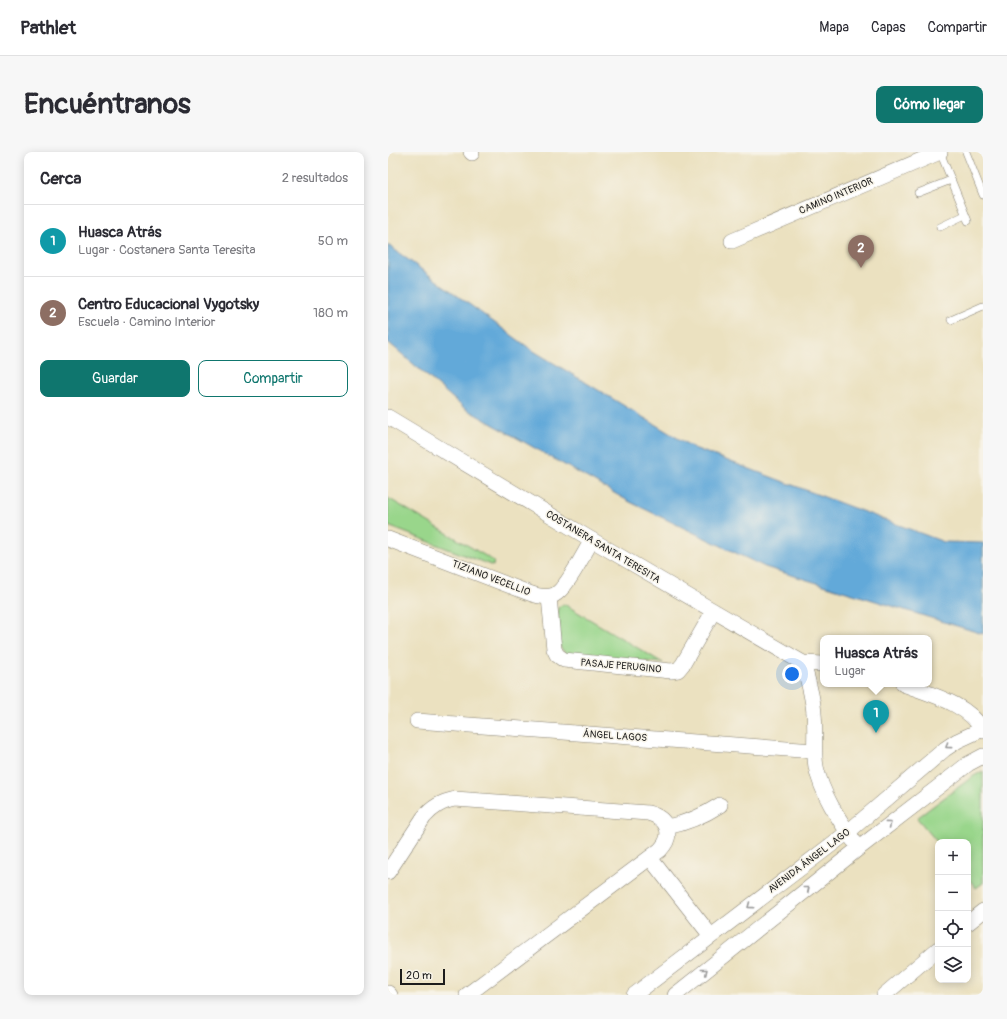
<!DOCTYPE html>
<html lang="es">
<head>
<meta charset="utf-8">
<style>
  :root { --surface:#fff; --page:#f7f7f7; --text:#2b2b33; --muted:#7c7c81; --line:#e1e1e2; --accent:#0f766e }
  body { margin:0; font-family:Pangolin,sans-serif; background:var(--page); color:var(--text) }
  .controls { position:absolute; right:12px; bottom:12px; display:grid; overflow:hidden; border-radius:8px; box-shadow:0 2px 10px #0003 }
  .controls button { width:36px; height:36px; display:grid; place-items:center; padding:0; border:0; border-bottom:1px solid var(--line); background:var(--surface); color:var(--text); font:20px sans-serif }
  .scale { position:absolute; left:12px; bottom:10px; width:45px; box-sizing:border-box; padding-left:4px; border:2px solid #1c1c1c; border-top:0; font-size:11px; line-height:14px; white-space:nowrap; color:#1c1c1c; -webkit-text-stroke:3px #f7f3e8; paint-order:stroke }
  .you { position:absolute; left:404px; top:522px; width:14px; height:14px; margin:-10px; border:3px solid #fff; border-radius:50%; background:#1a73e8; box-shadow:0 0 0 6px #1a73e833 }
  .badge { display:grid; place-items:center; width:26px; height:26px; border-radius:50%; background:var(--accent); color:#fff; font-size:13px; font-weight:700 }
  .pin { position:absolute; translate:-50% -33px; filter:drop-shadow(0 1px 2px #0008) }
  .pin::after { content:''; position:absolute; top:21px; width:14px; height:12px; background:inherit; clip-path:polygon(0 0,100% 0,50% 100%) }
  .popup { position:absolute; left:432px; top:483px; width:112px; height:52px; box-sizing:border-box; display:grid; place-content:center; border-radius:8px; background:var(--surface); filter:drop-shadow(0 1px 3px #0005); font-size:13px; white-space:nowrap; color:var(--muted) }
  .popup b { font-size:15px; color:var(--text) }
  .popup::after { content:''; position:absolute; left:50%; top:100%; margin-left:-8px; border:8px solid transparent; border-top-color:var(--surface) }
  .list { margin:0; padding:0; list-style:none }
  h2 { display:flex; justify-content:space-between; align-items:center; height:52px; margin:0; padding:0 16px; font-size:17px }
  h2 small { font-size:13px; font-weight:400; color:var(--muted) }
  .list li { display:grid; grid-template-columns:26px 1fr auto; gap:12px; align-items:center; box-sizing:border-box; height:72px; padding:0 16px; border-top:1px solid var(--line) }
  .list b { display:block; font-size:15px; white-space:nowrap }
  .list p { margin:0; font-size:13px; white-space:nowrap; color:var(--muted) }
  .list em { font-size:13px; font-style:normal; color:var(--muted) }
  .actions { display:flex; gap:8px; padding:12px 16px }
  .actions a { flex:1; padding:9px 0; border:1px solid var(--accent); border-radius:8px; text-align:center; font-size:14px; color:var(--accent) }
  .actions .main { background:var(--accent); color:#fff }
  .icon { flex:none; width:22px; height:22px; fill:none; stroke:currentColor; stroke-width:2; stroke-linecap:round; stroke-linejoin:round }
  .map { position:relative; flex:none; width:595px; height:843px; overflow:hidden; border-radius:8px }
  header { display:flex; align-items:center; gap:24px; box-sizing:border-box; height:56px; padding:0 20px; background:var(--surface); border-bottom:1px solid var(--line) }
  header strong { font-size:19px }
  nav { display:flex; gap:22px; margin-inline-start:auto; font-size:14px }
  .intro { display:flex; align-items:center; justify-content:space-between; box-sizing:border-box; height:96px; padding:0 24px }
  h1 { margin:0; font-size:28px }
  .button { padding:10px 18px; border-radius:8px; background:var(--accent); color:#fff; font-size:14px; font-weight:700 }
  main { display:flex; gap:24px; padding:0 24px }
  aside { flex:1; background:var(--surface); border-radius:8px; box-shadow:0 2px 10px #0003 }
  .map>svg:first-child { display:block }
  .green { fill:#99d68b; stroke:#5a7954 }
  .water { fill:#62a9d9; stroke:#3f627a }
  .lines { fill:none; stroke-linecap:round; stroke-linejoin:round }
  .service-casing { stroke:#847e6e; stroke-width:8 }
  .minor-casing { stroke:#847e6e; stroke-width:16 }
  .path { stroke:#847e6e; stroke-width:2.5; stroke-dasharray:1 3; stroke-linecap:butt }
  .service { stroke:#fff; stroke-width:7 }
  .minor { stroke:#fff; stroke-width:15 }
  .oneway { stroke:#999 }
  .labels { text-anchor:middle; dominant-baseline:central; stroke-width:3; stroke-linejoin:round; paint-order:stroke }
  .street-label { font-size:10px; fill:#1c1c1c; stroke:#f7f3e8 }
</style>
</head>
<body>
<header>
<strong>Pathlet</strong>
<nav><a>Mapa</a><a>Capas</a><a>Compartir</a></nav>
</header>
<div class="intro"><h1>Encuéntranos</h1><a class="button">Cómo llegar</a></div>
<main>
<aside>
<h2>Cerca<small>2 resultados</small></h2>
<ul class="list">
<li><span class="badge" style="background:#0f9aa8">1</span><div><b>Huasca Atrás</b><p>Lugar · Costanera Santa Teresita</p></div><em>50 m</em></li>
<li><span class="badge" style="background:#8d6e63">2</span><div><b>Centro Educacional Vygotsky</b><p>Escuela · Camino Interior</p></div><em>180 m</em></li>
</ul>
<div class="actions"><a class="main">Guardar</a><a>Compartir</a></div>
</aside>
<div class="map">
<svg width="595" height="843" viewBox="0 0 595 843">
  <rect width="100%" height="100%" fill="#f7f3e8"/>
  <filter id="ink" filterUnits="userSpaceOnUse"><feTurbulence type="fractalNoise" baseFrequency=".025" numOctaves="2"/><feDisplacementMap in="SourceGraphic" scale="8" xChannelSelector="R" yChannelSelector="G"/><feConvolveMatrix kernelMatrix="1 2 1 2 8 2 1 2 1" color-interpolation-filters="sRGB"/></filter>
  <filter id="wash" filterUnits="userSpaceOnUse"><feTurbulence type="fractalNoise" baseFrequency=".012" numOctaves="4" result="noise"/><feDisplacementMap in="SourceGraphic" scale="16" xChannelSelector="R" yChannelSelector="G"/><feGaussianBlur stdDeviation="0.9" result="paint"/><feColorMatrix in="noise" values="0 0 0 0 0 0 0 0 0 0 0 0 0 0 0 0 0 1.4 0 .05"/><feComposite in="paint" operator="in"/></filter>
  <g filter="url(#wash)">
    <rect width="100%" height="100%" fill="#ebe1c0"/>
    <g class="green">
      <path d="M0 346 106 409 105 414 0 374Z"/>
      <path d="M176 452 275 511 182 503 176 500 172 495 170 455Z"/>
      <path d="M595 619V731L588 736 580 726V690L550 691 529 666 584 625Z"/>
    </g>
    <path class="water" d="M0 93 144 198 306 296 556 390 595 391V482L377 415 242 350 76 256 0 190Z"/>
  </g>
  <g filter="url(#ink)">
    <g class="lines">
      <g class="service-casing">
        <g id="service">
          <path d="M552 0 580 69"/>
          <path d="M578 0 595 43"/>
          <path d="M530 41 563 28"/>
          <path d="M552 75 577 63"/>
          <path d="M563 168 595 154"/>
        </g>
      </g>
      <g class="minor-casing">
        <g id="minor">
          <path d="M83 0 84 1"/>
          <path d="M344 89 552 0"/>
          <path d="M0 265 204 388 415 511 435 512"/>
          <path d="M0 387 141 441C149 444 158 446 166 443 178 438 196 401 204 388"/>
          <path d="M161 445 166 497 169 503 176 508 283 519 290 518 295 512 325 460"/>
          <path d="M415 511C420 528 425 545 426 562 428 580 425 597 428 615 434 642 450 666 465 688"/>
          <path d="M515 532C541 542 582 552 595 579"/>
          <path d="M29 569 426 599"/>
          <path d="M279 675C299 671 315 664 332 653"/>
          <path d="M262 706 323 784"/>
          <path d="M0 720 36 665C45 655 53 650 67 647L260 661C279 666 287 682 272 698L79 843"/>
          <path d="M580 771 595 759"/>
          <path d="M0 841 2 843"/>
          <path d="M246 843 460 680 557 597 569 589 595 577"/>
          <path d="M287 843 471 696 571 619 580 612 595 604"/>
          <path d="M496 843 550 797"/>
        </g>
      </g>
      <path class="path" d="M396 518 403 529"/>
      <use href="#service" class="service"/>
      <use href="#minor" class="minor"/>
    </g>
    <defs><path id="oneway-chevron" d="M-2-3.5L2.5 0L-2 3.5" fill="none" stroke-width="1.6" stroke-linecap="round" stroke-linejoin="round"/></defs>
    <g class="oneway">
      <use href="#oneway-chevron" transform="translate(560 594) rotate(144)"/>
      <use href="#oneway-chevron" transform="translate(501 672) rotate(-37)"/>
      <use href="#oneway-chevron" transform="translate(419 737) rotate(-39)"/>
      <use href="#oneway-chevron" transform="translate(362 754) rotate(143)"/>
      <use href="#oneway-chevron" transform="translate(317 819) rotate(-39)"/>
    </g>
  </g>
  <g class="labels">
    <g class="street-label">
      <text transform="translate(448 44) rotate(-23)">CAMINO INTERIOR</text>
      <text transform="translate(215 395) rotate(31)">COSTANERA SANTA TERESITA</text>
      <text transform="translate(103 426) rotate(21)">TIZIANO VECELLIO</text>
      <text transform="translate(233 514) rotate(5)">PASAJE PERUGINO</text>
      <text transform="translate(227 584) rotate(4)">ÁNGEL LAGOS</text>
      <text transform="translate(421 709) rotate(-37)">AVENIDA ÁNGEL LAGO</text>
    </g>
  </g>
</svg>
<div class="controls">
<button>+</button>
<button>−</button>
<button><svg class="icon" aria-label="locate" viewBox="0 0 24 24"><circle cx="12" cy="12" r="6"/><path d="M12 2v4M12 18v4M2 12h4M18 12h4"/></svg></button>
<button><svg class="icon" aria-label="layers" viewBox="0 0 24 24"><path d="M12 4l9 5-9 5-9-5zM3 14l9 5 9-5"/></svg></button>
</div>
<div class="scale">20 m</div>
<div class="you"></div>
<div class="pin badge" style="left:488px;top:581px;background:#0f9aa8">1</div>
<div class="popup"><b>Huasca Atrás</b>Lugar</div>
<div class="pin badge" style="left:473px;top:116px;background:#8d6e63">2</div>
</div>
</main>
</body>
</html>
